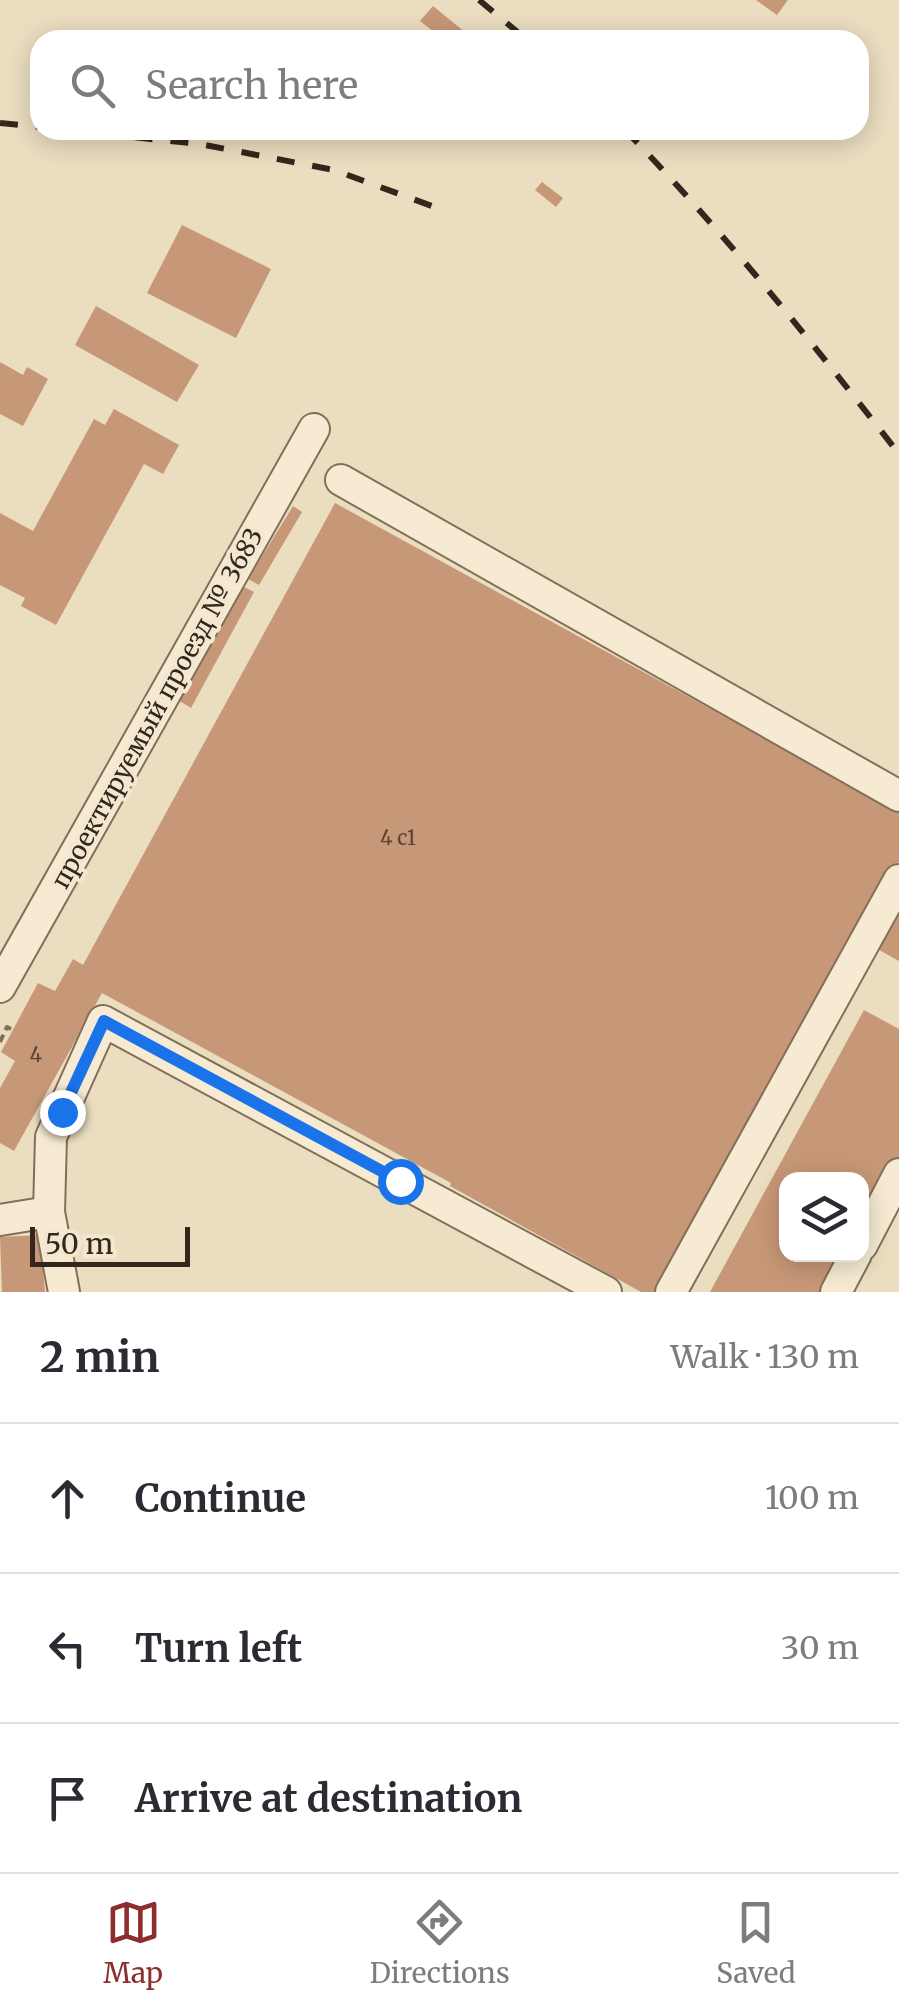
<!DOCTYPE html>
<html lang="en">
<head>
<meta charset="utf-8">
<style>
  :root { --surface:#fff; --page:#f7f7f7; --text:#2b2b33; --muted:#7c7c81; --line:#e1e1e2; --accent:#8e2d2e }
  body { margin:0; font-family:Merriweather,serif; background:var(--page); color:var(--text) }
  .controls { position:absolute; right:30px; bottom:30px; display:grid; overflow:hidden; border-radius:20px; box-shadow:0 5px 25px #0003 }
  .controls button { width:90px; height:90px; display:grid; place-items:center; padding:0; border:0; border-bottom:2px solid var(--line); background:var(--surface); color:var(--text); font:50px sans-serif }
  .scale { position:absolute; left:30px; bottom:25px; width:160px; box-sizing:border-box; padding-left:10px; border:5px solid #33271d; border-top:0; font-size:28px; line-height:35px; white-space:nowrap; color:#33271d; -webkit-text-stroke:8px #f3e8cf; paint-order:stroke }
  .stop { position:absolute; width:30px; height:30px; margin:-22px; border:8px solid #1a73e8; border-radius:50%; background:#fff }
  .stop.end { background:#1a73e8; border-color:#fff; box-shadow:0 2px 10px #0008 }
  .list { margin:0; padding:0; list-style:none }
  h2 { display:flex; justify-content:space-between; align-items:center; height:130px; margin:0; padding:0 40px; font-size:42px }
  h2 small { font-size:32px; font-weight:400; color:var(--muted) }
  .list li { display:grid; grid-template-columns:65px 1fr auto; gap:30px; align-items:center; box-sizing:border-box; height:150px; padding:0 40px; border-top:2px solid var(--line) }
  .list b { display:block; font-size:38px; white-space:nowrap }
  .list em { font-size:32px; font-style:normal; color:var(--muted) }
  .icon { flex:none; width:55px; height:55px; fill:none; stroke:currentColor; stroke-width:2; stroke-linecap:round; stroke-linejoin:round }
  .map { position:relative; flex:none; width:899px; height:1292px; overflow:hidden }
  .search { position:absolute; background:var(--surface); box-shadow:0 5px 25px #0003; left:30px; right:30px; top:30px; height:110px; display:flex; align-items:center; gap:25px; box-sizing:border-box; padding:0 35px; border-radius:30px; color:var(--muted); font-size:38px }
  .sheet { height:580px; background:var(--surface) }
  nav { display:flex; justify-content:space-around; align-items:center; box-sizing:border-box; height:140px; border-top:2px solid var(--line); background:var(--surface); font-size:28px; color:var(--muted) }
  nav a { display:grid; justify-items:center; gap:5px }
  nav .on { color:var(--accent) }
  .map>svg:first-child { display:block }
  .building { fill:#c79877 }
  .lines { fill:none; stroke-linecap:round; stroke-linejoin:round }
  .minor-casing { stroke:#836f59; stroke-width:34 }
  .path { stroke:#836f59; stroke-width:4; stroke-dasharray:8 5; stroke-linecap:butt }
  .minor { stroke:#f6ebd2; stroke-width:30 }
  .rail { stroke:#33271d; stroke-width:6; stroke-dasharray:18 18; stroke-linecap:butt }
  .route { stroke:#1a73e8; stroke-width:12 }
  .labels { text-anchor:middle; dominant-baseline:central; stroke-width:8; stroke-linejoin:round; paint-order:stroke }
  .number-label { font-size:20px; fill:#584334 }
  .street-label { font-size:25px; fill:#33271d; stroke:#f3e8cf }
</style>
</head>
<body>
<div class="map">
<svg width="899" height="1292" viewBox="0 0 899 1292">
  <rect width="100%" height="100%" fill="#ebddc0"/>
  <g class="building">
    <path d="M756 0H788L777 15Z"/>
    <path d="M433 6 471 37 469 40H444L420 21Z"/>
    <path d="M542 182 563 198 556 207 535 190Z"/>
    <path d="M182 225 271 269 236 338 147 293Z"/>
    <path d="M96 306 199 365 177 402 75 345Z"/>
    <path d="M0 362 23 375 27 367 48 379 23 426 0 414Z"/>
    <path d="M114 409 179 445 163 474 144 464 56 625 21 606 25 598 0 585V513L33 531 94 419 105 425Z"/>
    <path d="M335 503 899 812V861L660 1292H641L450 1186 451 1183 102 993 14 1151 0 1143V1088L15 1061 1 1052 38 983 55 991 73 959 83 965Z"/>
    <path d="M293 506 302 512 259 585 248 579Z"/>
    <path d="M240 585 254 592 191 708 178 700Z"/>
    <path d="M899 898V961L872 946Z"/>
    <path d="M864 1010 899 1029V1160L862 1228V1180H786V1254H847L827 1292H710Z"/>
    <path d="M40 1235 45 1292H2L0 1237Z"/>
  </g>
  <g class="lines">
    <g class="minor-casing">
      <g id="minor">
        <path d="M341 480 899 796"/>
        <path d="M0 987 314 429"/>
        <path d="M0 1220 49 1212"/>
        <path d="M862 1245 899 1174"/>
        <path d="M64 1292 49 1212 51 1137 103 1021 606 1292"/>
        <path d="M671 1292 899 880"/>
        <path d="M836 1292 856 1254"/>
      </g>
    </g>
    <path class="path" d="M0 1042 7 1027 13 1030"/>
    <use href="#minor" class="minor"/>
    <g class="rail">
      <path d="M479 0 527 40"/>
      <path d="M0 123 40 127"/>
      <path d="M63 130 200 144 334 170 440 209"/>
      <path d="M625 130C724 232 812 342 899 454"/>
    </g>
  </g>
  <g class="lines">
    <path class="route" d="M62 1112 104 1021 400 1181"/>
  </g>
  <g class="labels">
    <g class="number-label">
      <text x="398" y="837">4 с1</text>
      <text x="36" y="1054">4</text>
    </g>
    <g class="street-label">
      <text transform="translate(157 708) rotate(-61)">проектируемый проезд № 3683</text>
    </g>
  </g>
</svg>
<div class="controls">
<button><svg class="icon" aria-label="layers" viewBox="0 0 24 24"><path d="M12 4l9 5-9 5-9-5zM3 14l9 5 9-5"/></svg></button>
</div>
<div class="scale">50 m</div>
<div class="stop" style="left:400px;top:1181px"></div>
<div class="stop end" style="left:62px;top:1112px"></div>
<div class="search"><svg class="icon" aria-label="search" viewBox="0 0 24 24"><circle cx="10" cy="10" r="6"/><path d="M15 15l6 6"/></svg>Search here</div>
</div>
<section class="sheet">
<h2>2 min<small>Walk · 130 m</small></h2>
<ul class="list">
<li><svg class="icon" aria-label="ahead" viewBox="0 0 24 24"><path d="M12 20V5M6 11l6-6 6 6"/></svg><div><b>Continue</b></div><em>100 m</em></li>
<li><svg class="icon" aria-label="left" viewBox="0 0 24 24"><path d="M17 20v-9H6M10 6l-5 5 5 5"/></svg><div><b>Turn left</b></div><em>30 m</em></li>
<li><svg class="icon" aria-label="arrive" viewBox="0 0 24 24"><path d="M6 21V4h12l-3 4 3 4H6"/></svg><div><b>Arrive at destination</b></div></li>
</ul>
</section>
<nav>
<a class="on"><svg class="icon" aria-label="map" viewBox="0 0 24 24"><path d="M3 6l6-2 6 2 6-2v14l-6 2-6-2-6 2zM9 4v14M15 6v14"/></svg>Map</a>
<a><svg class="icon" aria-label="directions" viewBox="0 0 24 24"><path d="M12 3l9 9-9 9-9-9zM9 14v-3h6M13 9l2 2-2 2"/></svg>Directions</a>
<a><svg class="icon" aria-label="saved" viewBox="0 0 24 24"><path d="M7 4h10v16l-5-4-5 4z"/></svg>Saved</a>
</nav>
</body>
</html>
